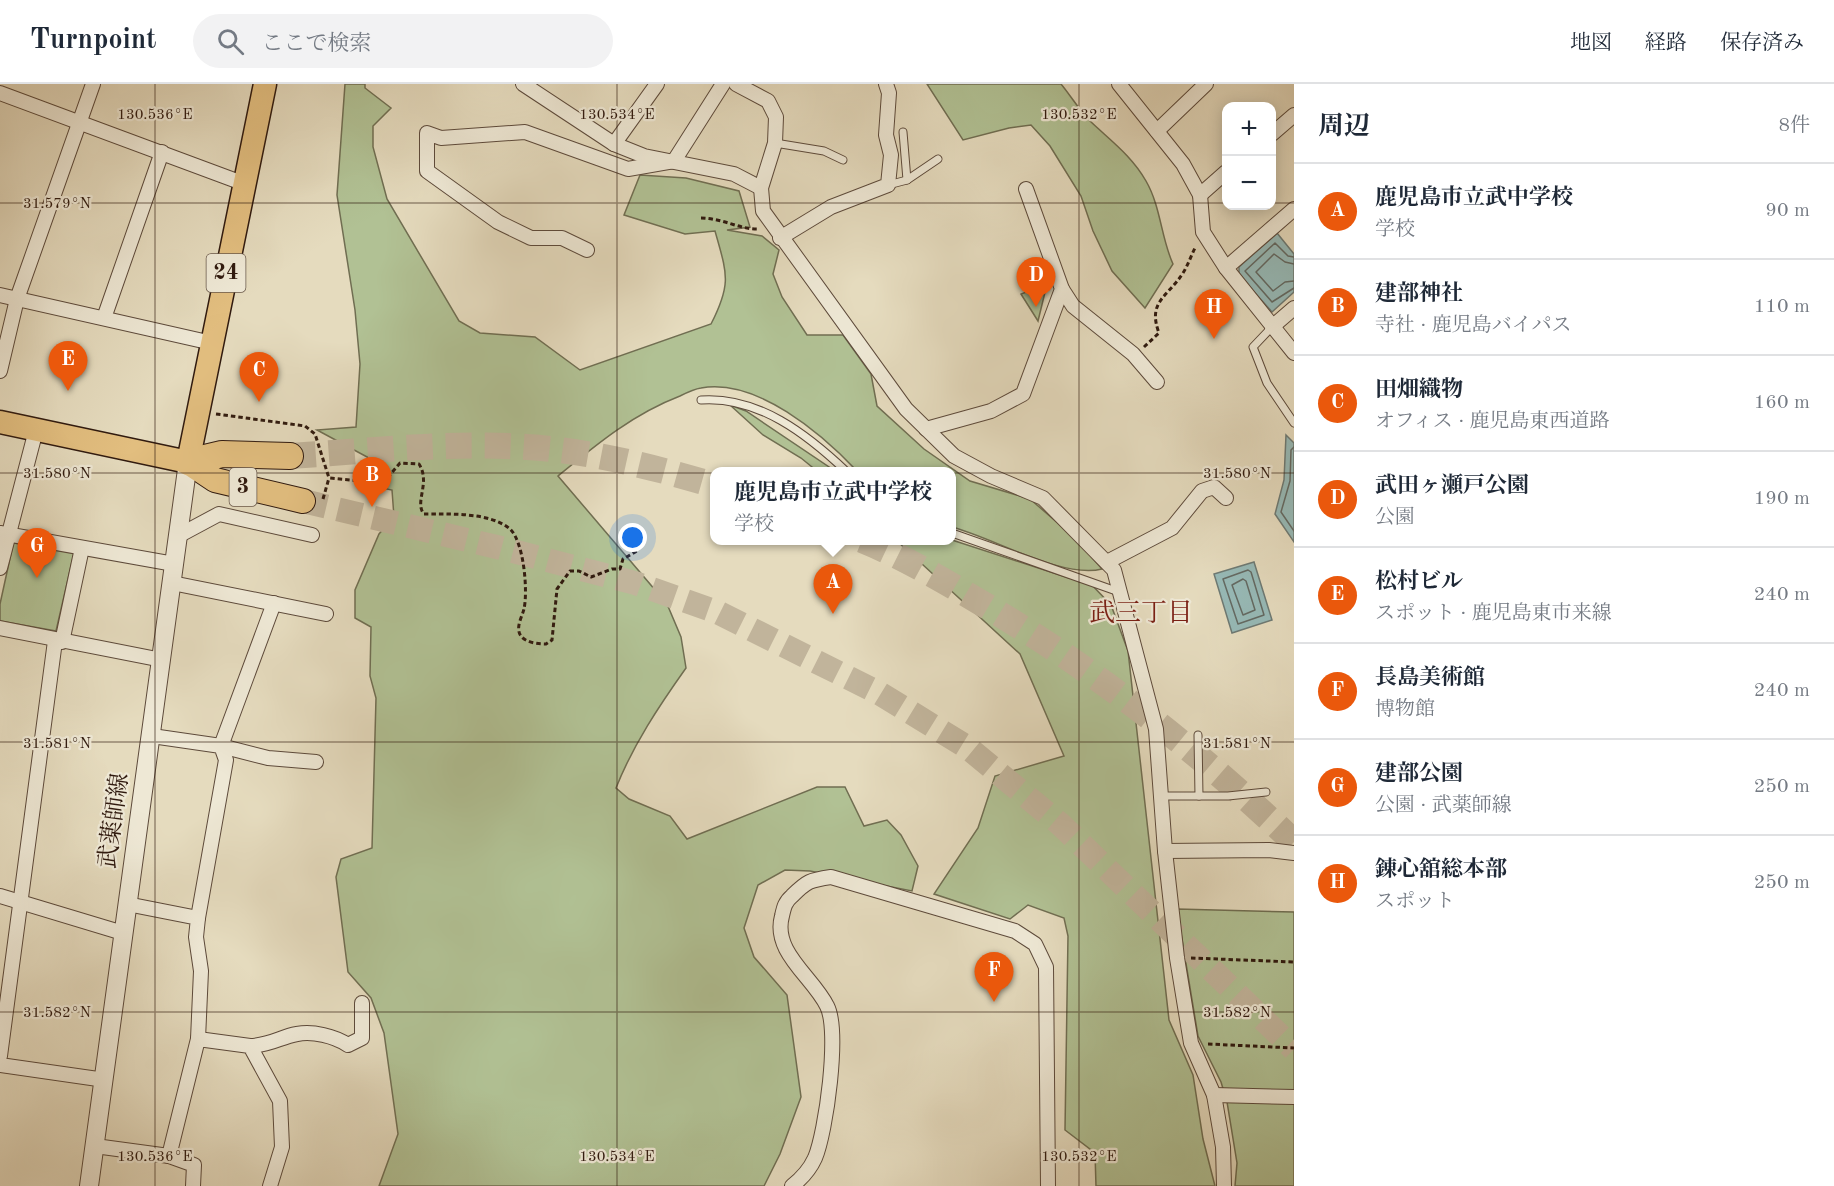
<!DOCTYPE html>
<html lang="ja">
<head>
<meta charset="utf-8">
<style>
  :root { --surface:#fff; --page:#f2f2f3; --text:#1f2937; --muted:#747a83; --line:#e0e1e3; --accent:#ea580c }
  body { margin:0; font-family:"Old Standard TT","Noto Serif JP",serif; background:var(--page); color:var(--text) }
  .controls { position:absolute; right:18px; top:18px; display:grid; overflow:hidden; border-radius:12px; box-shadow:0 3px 15px #0003 }
  .controls button { width:54px; height:54px; display:grid; place-items:center; padding:0; border:0; border-bottom:2px solid var(--line); background:var(--surface); color:var(--text); font:30px sans-serif }
  .you { position:absolute; left:633px; top:454px; width:21px; height:21px; margin:-15px; border:4px solid #fff; border-radius:50%; background:#1a73e8; box-shadow:0 0 0 9px #1a73e833 }
  .badge { display:grid; place-items:center; width:39px; height:39px; border-radius:50%; background:var(--accent); color:#fff; font-size:20px; font-weight:700 }
  .pin { position:absolute; translate:-50% -50px; filter:drop-shadow(0 2px 3px #0008) }
  .pin::after { content:''; position:absolute; top:32px; width:21px; height:18px; background:inherit; clip-path:polygon(0 0,100% 0,50% 100%) }
  .popup { position:absolute; left:710px; top:383px; width:246px; height:78px; box-sizing:border-box; display:grid; place-content:center; border-radius:12px; background:var(--surface); filter:drop-shadow(0 2px 4px #0005); font-size:20px; white-space:nowrap; color:var(--muted) }
  .popup b { font-size:22px; color:var(--text) }
  .popup::after { content:''; position:absolute; left:50%; top:100%; margin-left:-12px; border:12px solid transparent; border-top-color:var(--surface) }
  .list { margin:0; padding:0; list-style:none }
  h2 { display:flex; justify-content:space-between; align-items:center; height:78px; margin:0; padding:0 24px; font-size:26px }
  h2 small { font-size:20px; font-weight:400; color:var(--muted) }
  .list li { display:grid; grid-template-columns:39px 1fr auto; gap:18px; align-items:center; box-sizing:border-box; height:96px; padding:0 24px; border-top:2px solid var(--line) }
  .list b { display:block; font-size:22px; white-space:nowrap }
  .list p { margin:0; font-size:20px; white-space:nowrap; color:var(--muted) }
  .list em { font-size:20px; font-style:normal; color:var(--muted) }
  .icon { flex:none; width:33px; height:33px; fill:none; stroke:currentColor; stroke-width:2; stroke-linecap:round; stroke-linejoin:round }
  .map { position:relative; flex:none; width:1294px; height:1102px; overflow:hidden }
  header { display:flex; align-items:center; gap:36px; box-sizing:border-box; height:84px; padding:0 30px; background:var(--surface); border-bottom:2px solid var(--line) }
  header strong { font-size:28px }
  nav { display:flex; gap:33px; margin-inline-start:auto; font-size:21px }
  .search { width:420px; height:54px; background:var(--page); display:flex; align-items:center; gap:15px; box-sizing:border-box; padding:0 21px; border-radius:33px; color:var(--muted); font-size:22px }
  main { display:flex }
  aside { flex:1; background:var(--surface) }
  .map>svg:first-child { display:block }
  .green { fill:#b1c194; stroke:#706e52; stroke-width:1.5 }
  .water { fill:#97bab7; stroke:#6e7a74; stroke-width:1.5 }
  .lines { fill:none; stroke-linecap:round; stroke-linejoin:round }
  .shore { stroke:#646a63; stroke-width:1.5 }
  .trunk-tunnel { stroke:#c1b49b; stroke-width:24; stroke-dasharray:24 12; stroke-linecap:butt }
  .motorway-tunnel { stroke:#c1b49b; stroke-width:26; stroke-dasharray:26 13; stroke-linecap:butt }
  .service-casing { stroke:#5d4a3b; stroke-width:9 }
  .minor-casing { stroke:#5d4a3b; stroke-width:16 }
  .tertiary-casing { stroke:#5d4a3b; stroke-width:20 }
  .primary-casing { stroke:#301a0f; stroke-width:25 }
  .trunk-casing { stroke:#301a0f; stroke-width:26 }
  .motorway-casing { stroke:#301a0f; stroke-width:28 }
  .path { stroke:#301a0f; stroke-width:3; stroke-dasharray:4.5 3; stroke-linecap:butt }
  .service { stroke:#eee8d5; stroke-width:7 }
  .minor { stroke:#eee8d5; stroke-width:14 }
  .tertiary { stroke:#eee8d5; stroke-width:18 }
  .primary { stroke:#e2be7f; stroke-width:22 }
  .trunk { stroke:#e2be7f; stroke-width:24 }
  .motorway { stroke:#e2be7f; stroke-width:26 }
  .ticks { fill:none; stroke:#301a0f; stroke-width:1.5; stroke-opacity:0.45 }
  .labels { text-anchor:middle; dominant-baseline:central; stroke-width:4.5; stroke-linejoin:round; paint-order:stroke }
  .shield { fill:#eee8d5; stroke:#69584a; stroke-width:1.5 }
  .shield-label { font-size:22px; font-weight:bold; fill:#301a0f }
  .street-label { font-size:24px; fill:#301a0f; stroke:#eee8d5 }
  .neighbourhood-label { font-size:26px; fill:#7a1f14; stroke:#eee8d5 }
  .ticks-label { font-size:15px; text-anchor:middle; fill:#301a0f; stroke:#eee8d5; stroke-width:4.5; stroke-linejoin:round; paint-order:stroke }
</style>
</head>
<body>
<header>
<strong>Turnpoint</strong>
<div class="search"><svg class="icon" aria-label="search" viewBox="0 0 24 24"><circle cx="10" cy="10" r="6"/><path d="M15 15l6 6"/></svg>ここで検索</div>
<nav><a>地図</a><a>経路</a><a>保存済み</a></nav>
</header>
<main>
<div class="map">
<svg width="1294" height="1102" viewBox="0 0 1294 1102">
  <rect width="100%" height="100%" fill="#e5dbbe"/>
  <filter id="stains"><feTurbulence type="fractalNoise" baseFrequency=".00333" numOctaves="4"/><feColorMatrix values="0 0 0 0 .2 0 0 0 0 .09 0 0 0 0 .02 0 0 0 .5 -.17"/></filter>
  <radialGradient id="worn" r=".72"><stop offset=".6" stop-color="#630" stop-opacity="0"/><stop offset="1" stop-color="#630" stop-opacity=".3"/></radialGradient>
  <g class="green">
    <path d="M345 0H365V4L391 24 373 42V63L387 115 459 237 480 249 535 253 580 286 711 240C732 199 727 190 715 147L685 150 624 131 640 91 686 94 739 107 750 143 727 146 762 152 779 166 773 190 782 213 807 251H843L871 290 877 322 924 365 970 397 1030 415 1074 453 1102 485C1062 495 994 454 952 443V388L857 387C822 350 757 294 701 304 694 305 686 309 680 312 633 330 597 360 558 392L667 520 681 553 686 584C659 622 633 661 616 704L629 715 670 732 687 755 817 703H845L864 742 887 736 901 751 918 782 912 807 810 787 785 786 758 801 744 844 754 873 787 911 801 1013 780 1070 764 1102H379L398 1050 384 949 371 914 348 888 336 793 341 775 372 764 376 614 370 592 371 543 355 534V506L379 450 394 433 392 406 363 400 369 387V374L317 346 356 343 360 280 355 226 337 111Z"/>
    <path d="M927 0H1061C1071 12 1079 26 1090 37 1110 56 1132 72 1146 97 1161 123 1161 154 1173 180L1145 224 1112 187 1093 147 1081 112 1050 62 1031 41 1009 44 963 56Z"/>
    <path d="M1047 200 1038 237 1021 210Z"/>
    <path d="M730 321 746 327 835 387H817L801 374 763 351Z"/>
    <path d="M14 456 74 469 56 547 0 537V520Z"/>
    <path d="M952 456 1069 494 1088 497 1111 521 1128 567 1169 936 1193 991 1203 1055 1215 1102H1096L1095 1069 1065 1046 1068 852 1064 834 1028 821 1010 835 934 810 978 744 995 692 1064 672 1020 570 897 457Z"/>
    <path d="M1177 825 1294 828V1102H1235L1237 1079 1227 1018 1221 998 1198 952Z"/>
  </g>
  <g class="water">
    <path d="M1277 149 1294 170V208L1272 228 1239 191V183Z"/>
    <path d="M1286 351 1294 359V458L1275 430 1284 396Z"/>
    <path d="M1254 478 1272 536 1232 549 1214 490Z"/>
  </g>
  <g class="lines">
    <g class="shore">
      <path d="M1294 173 1288 172 1275 159 1245 187 1272 218 1294 204"/>
      <path d="M1294 180 1285 178 1274 170 1256 188 1273 207 1285 198 1294 197"/>
      <path d="M1294 363 1291 366 1290 397 1281 428 1294 447"/>
      <path d="M1248 486 1251 488 1264 531 1238 540 1223 495Z"/>
      <path d="M1243 495 1246 497 1255 526 1243 531 1232 501Z"/>
    </g>
    <path class="trunk-tunnel" d="M303 417 501 464 635 499 717 528 879 609 967 663 1060 740 1294 965"/>
    <g class="motorway-tunnel">
      <path d="M290 372C368 367 448 358 527 363 591 367 653 383 714 401"/>
      <path d="M862 456C904 473 944 497 983 520 1097 587 1198 667 1294 758"/>
    </g>
    <g class="service-casing">
      <g id="service">
        <path d="M903 48 907 96"/>
        <path d="M775 59 824 67 843 76"/>
        <path d="M888 101 907 96 938 75"/>
        <path d="M1272 243 1253 263 1267 299 1294 339"/>
        <path d="M701 316C758 312 807 350 847 388"/>
        <path d="M952 449 1119 508"/>
        <path d="M1198 651 1199 712"/>
        <path d="M1161 712H1228L1266 708"/>
      </g>
    </g>
    <g class="minor-casing">
      <g id="minor">
        <path d="M523 0 614 60 644 72 734 90 761 104"/>
        <path d="M736 0 768 17 776 33 775 59 761 104 763 127 906 325 954 372 991 392 1043 414 1114 486 1156 645 1165 767 1177 874 1191 959 1214 1011 1223 1063 1224 1102"/>
        <path d="M1119 0 1183 80 1200 111 1203 148 1226 184 1294 269"/>
        <path d="M0 9 245 100"/>
        <path d="M1157 47 1206 0"/>
        <path d="M1272 50 1294 31"/>
        <path d="M614 60 657 0"/>
        <path d="M1200 111 1226 88"/>
        <path d="M780 154 831 123 888 101 891 71 886 51 889 9 886 0"/>
        <path d="M587 166 562 154H531L498 138 427 87V49L441 54 525 48 628 85 674 77 723 0"/>
        <path d="M1226 184 1294 125"/>
        <path d="M1062 205 1073 222 1133 270 1157 298"/>
        <path d="M0 211 212 259"/>
        <path d="M104 234 162 68"/>
        <path d="M1272 243 1294 224"/>
        <path d="M0 287 17 215 93 0"/>
        <path d="M926 345 991 327 1023 310 1062 205 1026 105"/>
        <path d="M0 449 174 480"/>
        <path d="M178 452 219 430 312 451"/>
        <path d="M1107 478 1172 444 1202 407 1214 403 1226 414"/>
        <path d="M0 484 36 346"/>
        <path d="M172 499 326 530"/>
        <path d="M274 519 221 662 268 674 316 678"/>
        <path d="M0 544 162 576"/>
        <path d="M62 558 82 464"/>
        <path d="M152 652 221 662 226 676 198 834"/>
        <path d="M1165 767 1269 766 1294 769"/>
        <path d="M0 812 123 849"/>
        <path d="M127 820 198 834 196 853 201 887 198 955"/>
        <path d="M250 962C272 961 280 953 297 950 313 947 334 952 348 961L362 954V919"/>
        <path d="M0 972 55 557"/>
        <path d="M0 981 105 996"/>
        <path d="M1214 1011 1294 1013"/>
        <path d="M95 1062 169 1072 194 1081 193 1102"/>
        <path d="M169 1072 198 955 250 962 280 1017 282 1063 270 1102"/>
        <path d="M792 1102C801 1095 810 1085 815 1074 826 1048 840 947 827 922 813 893 772 868 782 832 784 823 785 818 792 812 807 797 810 796 831 793L1015 847 1035 860 1046 883 1048 1102"/>
      </g>
    </g>
    <g class="tertiary-casing">
      <path id="tertiary" d="M89 1102 188 378"/>
    </g>
    <g class="primary-casing">
      <path id="primary" d="M0 338 188 378 265 0"/>
    </g>
    <g class="trunk-casing">
      <path id="trunk" d="M188 378 215 396 303 417"/>
    </g>
    <g class="motorway-casing">
      <path id="motorway" d="M188 378 222 370 290 372"/>
    </g>
    <g class="path">
      <path d="M701 134C722 134 741 146 759 145"/>
      <path d="M1144 263 1159 249C1147 217 1168 213 1183 189 1188 181 1191 172 1195 164"/>
      <path d="M216 330 305 342 315 350 329 394 383 399 400 379 419 380C431 399 414 418 424 430 449 430 490 428 510 445 524 458 528 507 524 525 522 533 515 544 521 552 526 559 539 560 546 560L552 556 557 505 570 487H579L591 493 612 485H620L623 475 637 467"/>
      <path d="M323 415 329 394"/>
      <path d="M1191 874 1294 878"/>
      <path d="M1208 960 1294 964"/>
    </g>
    <use href="#service" class="service"/>
    <use href="#minor" class="minor"/>
    <use href="#tertiary" class="tertiary"/>
    <use href="#primary" class="primary"/>
    <use href="#trunk" class="trunk"/>
    <use href="#motorway" class="motorway"/>
  </g>
  <path class="ticks" d="M155 0V1102M617 0V1102M1079 0V1102M0 119H1226M1272 119H1294M0 389H1294M0 658H1294M0 928H1294"/>
  <g class="labels">
    <g class="shield">
      <rect x="206.5" y="170" width="39" height="38" rx="4.5"/>
      <rect x="229.5" y="384" width="27" height="38" rx="4.5"/>
    </g>
    <g class="shield-label">
      <text x="226" y="189">24</text>
      <text x="243" y="403">3</text>
    </g>
    <g class="street-label">
      <text transform="translate(115 737) rotate(-82)">武薬師線</text>
    </g>
    <g class="neighbourhood-label">
      <text x="1141" y="530">武三丁目</text>
    </g>
  </g>
  <g class="ticks-label">
    <text x="155" y="35">130.536°E</text>
    <text x="617" y="35">130.534°E</text>
    <text x="1079" y="35">130.532°E</text>
    <text x="57" y="124">31.579°N</text>
    <text x="1237" y="394">31.580°N</text>
    <text x="57" y="394">31.580°N</text>
    <text x="1237" y="664">31.581°N</text>
    <text x="57" y="664">31.581°N</text>
    <text x="1237" y="933">31.582°N</text>
    <text x="57" y="933">31.582°N</text>
    <text x="155" y="1077">130.536°E</text>
    <text x="617" y="1077">130.534°E</text>
    <text x="1079" y="1077">130.532°E</text>
  </g>
  <rect width="100%" height="100%" filter="url(#stains)"/>
  <rect width="100%" height="100%" fill="url(#worn)"/>
</svg>
<div class="controls">
<button>+</button>
<button>−</button>
</div>
<div class="you"></div>
<div class="pin badge" style="left:833px;top:530px">A</div>
<div class="popup"><b>鹿児島市立武中学校</b>学校</div>
<div class="pin badge" style="left:372px;top:423px">B</div>
<div class="pin badge" style="left:259px;top:318px">C</div>
<div class="pin badge" style="left:1036px;top:223px">D</div>
<div class="pin badge" style="left:68px;top:307px">E</div>
<div class="pin badge" style="left:994px;top:918px">F</div>
<div class="pin badge" style="left:37px;top:494px">G</div>
<div class="pin badge" style="left:1214px;top:255px">H</div>
</div>
<aside>
<h2>周辺<small>8件</small></h2>
<ul class="list">
<li><span class="badge">A</span><div><b>鹿児島市立武中学校</b><p>学校</p></div><em>90 m</em></li>
<li><span class="badge">B</span><div><b>建部神社</b><p>寺社 · 鹿児島バイパス</p></div><em>110 m</em></li>
<li><span class="badge">C</span><div><b>田畑織物</b><p>オフィス · 鹿児島東西道路</p></div><em>160 m</em></li>
<li><span class="badge">D</span><div><b>武田ヶ瀬戸公園</b><p>公園</p></div><em>190 m</em></li>
<li><span class="badge">E</span><div><b>松村ビル</b><p>スポット · 鹿児島東市来線</p></div><em>240 m</em></li>
<li><span class="badge">F</span><div><b>長島美術館</b><p>博物館</p></div><em>240 m</em></li>
<li><span class="badge">G</span><div><b>建部公園</b><p>公園 · 武薬師線</p></div><em>250 m</em></li>
<li><span class="badge">H</span><div><b>錬心舘総本部</b><p>スポット</p></div><em>250 m</em></li>
</ul>
</aside>
</main>
</body>
</html>
